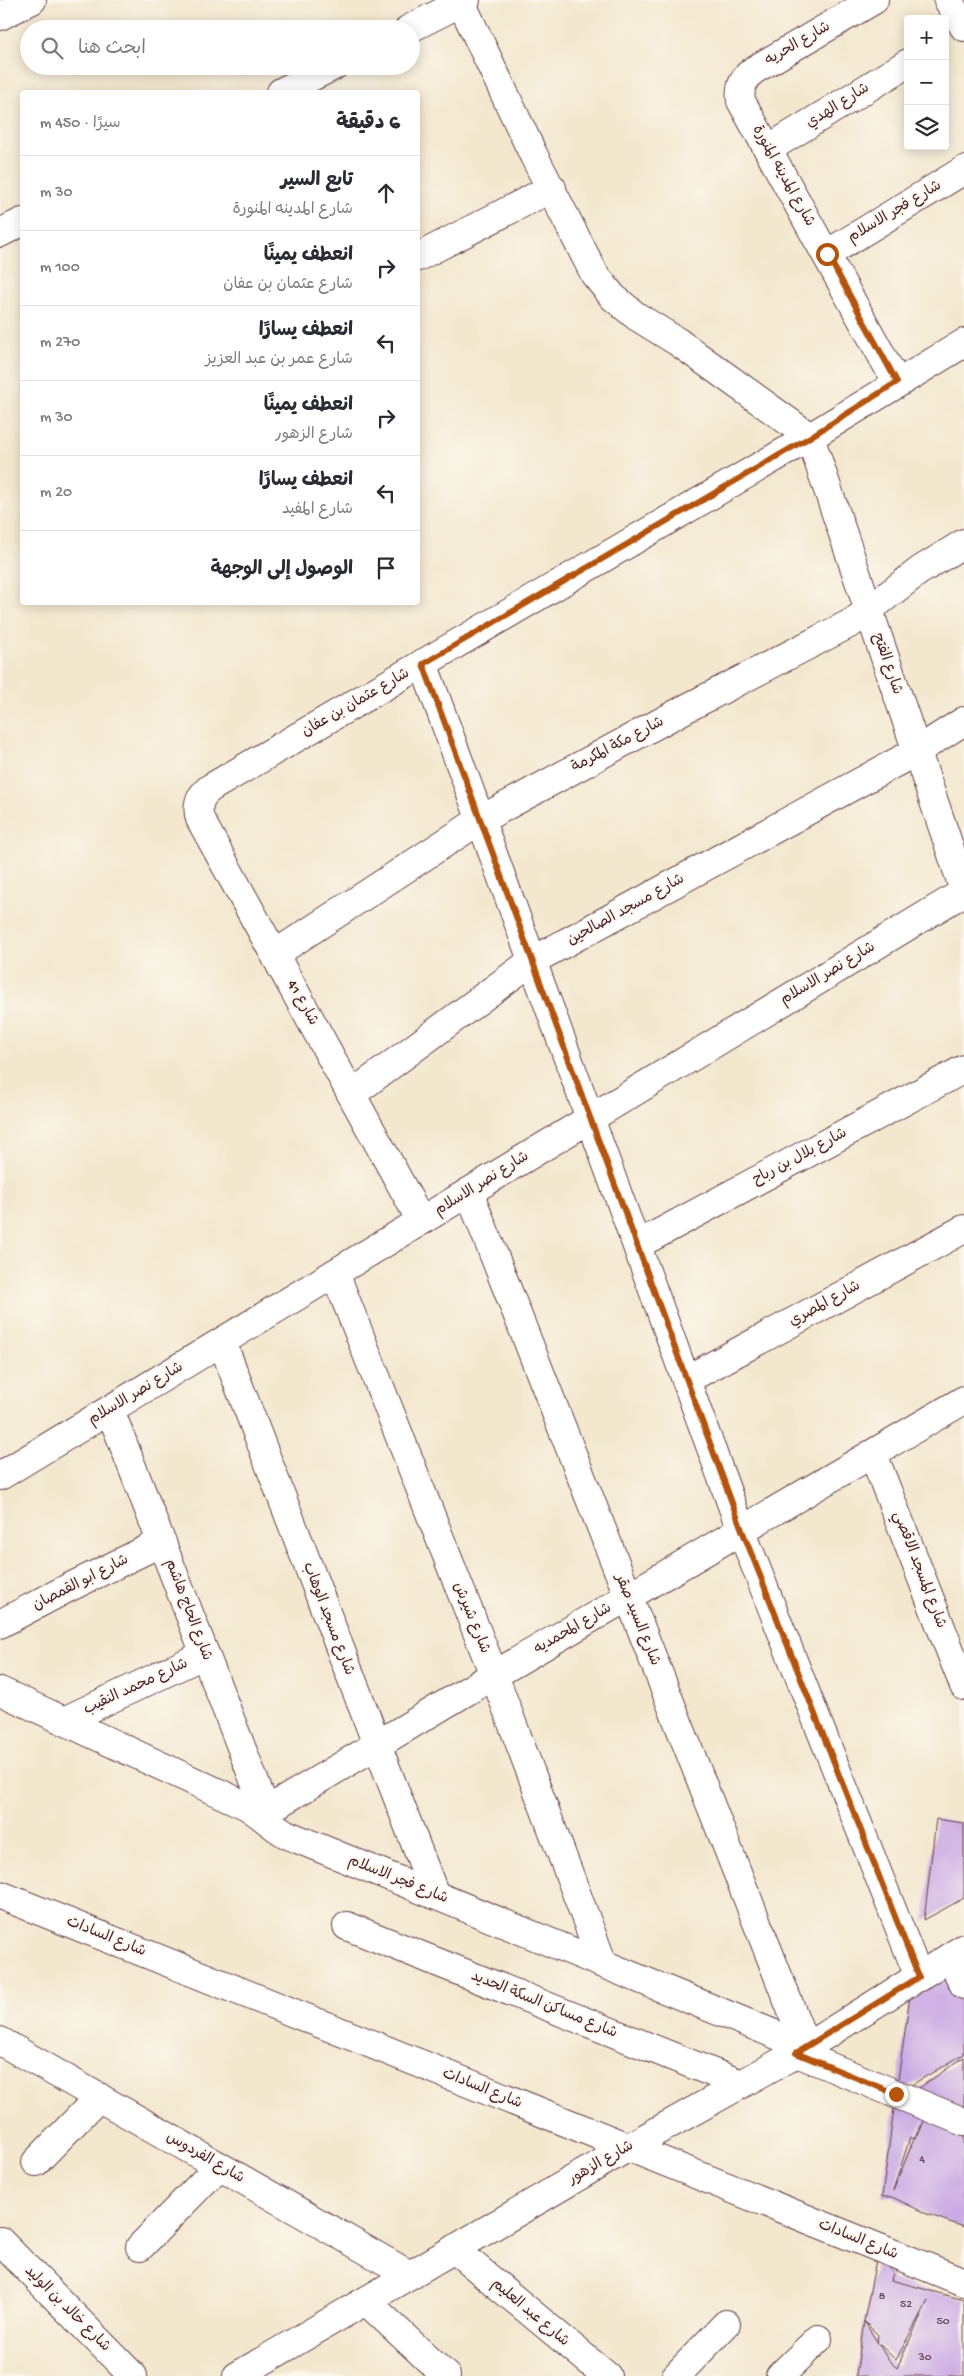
<!DOCTYPE html>
<html lang="ar">
<head>
<meta charset="utf-8">
<style>
  :root { --surface:#fff; --page:#f2f2f3; --text:#2b2b33; --muted:#7c7c81; --line:#e1e1e2 }
  body { margin:0; font-family:"Gochi Hand","Playpen Sans Arabic",sans-serif; background:var(--page); color:var(--text); direction:rtl }
  .controls { position:absolute; right:15px; top:15px; display:grid; overflow:hidden; border-radius:5px; box-shadow:0 2px 12px #0003 }
  .controls button { width:45px; height:45px; display:grid; place-items:center; padding:0; border:0; border-bottom:1px solid var(--line); background:var(--surface); color:var(--text); font:25px sans-serif }
  .stop { position:absolute; width:15px; height:15px; margin:-11px; border:4px solid #b45309; border-radius:50%; background:#fff }
  .stop.end { background:#b45309; border-color:#fff; box-shadow:0 1px 5px #0008 }
  .list { margin:0; padding:0; list-style:none }
  h2 { display:flex; justify-content:space-between; align-items:center; height:65px; margin:0; padding:0 20px; font-size:21px }
  h2 small { font-size:16px; font-weight:400; color:var(--muted) }
  .list li { display:grid; grid-template-columns:32px 1fr auto; gap:15px; align-items:center; box-sizing:border-box; height:75px; padding:0 20px; border-top:1px solid var(--line) }
  .list b { display:block; font-size:19px; white-space:nowrap }
  .list p { margin:0; font-size:16px; white-space:nowrap; color:var(--muted) }
  .list em { font-size:16px; font-style:normal; color:var(--muted) }
  .icon { flex:none; width:28px; height:28px; fill:none; stroke:currentColor; stroke-width:2; stroke-linecap:round; stroke-linejoin:round }
  .map { position:relative; flex:none; width:964px; height:2376px; overflow:hidden; direction:ltr }
  .search { position:absolute; background:var(--surface); box-shadow:0 2px 12px #0003; left:20px; top:20px; width:400px; height:55px; display:flex; align-items:center; gap:12px; box-sizing:border-box; padding:0 18px; border-radius:28px; color:var(--muted); font-size:19px }
  .panel { position:absolute; background:var(--surface); box-shadow:0 2px 12px #0003; left:20px; top:90px; width:400px; height:515px; border-radius:5px; direction:rtl }
  .map>svg:first-child { display:block }
  .building { fill:#caaae4; fill-rule:evenodd }
  .lines { fill:none; stroke-linecap:round; stroke-linejoin:round }
  .minor-casing { stroke:#633d43; stroke-width:30 }
  .minor { stroke:#fff; stroke-width:28 }
  .route { stroke:#b45309; stroke-width:6 }
  .labels { text-anchor:middle; dominant-baseline:central; stroke-width:4; stroke-linejoin:round; paint-order:stroke }
  .number-label { font-size:12px; fill:#6a4259 }
  .street-label { font-size:15px; fill:#4a1f2b; stroke:#fbf7ec }
</style>
</head>
<body>
<div class="map">
<svg width="964" height="2376" viewBox="0 0 964 2376">
  <rect width="100%" height="100%" fill="#fbf7ec"/>
  <filter id="ink" filterUnits="userSpaceOnUse"><feTurbulence type="fractalNoise" baseFrequency=".02" numOctaves="2"/><feDisplacementMap in="SourceGraphic" scale="10" xChannelSelector="R" yChannelSelector="G"/><feConvolveMatrix kernelMatrix="1 2 1 2 8 2 1 2 1" color-interpolation-filters="sRGB"/></filter>
  <filter id="wash" filterUnits="userSpaceOnUse"><feTurbulence type="fractalNoise" baseFrequency=".0096" numOctaves="4" result="noise"/><feDisplacementMap in="SourceGraphic" scale="20" xChannelSelector="R" yChannelSelector="G"/><feGaussianBlur stdDeviation="1.12" result="paint"/><feColorMatrix in="noise" values="0 0 0 0 0 0 0 0 0 0 0 0 0 0 0 0 0 1.4 0 .05"/><feComposite in="paint" operator="in"/></filter>
  <g filter="url(#wash)">
    <rect width="100%" height="100%" fill="#f3e7ce"/>
    <g id="blocks">
      <g class="building">
        <path d="M936 1819 964 1823V1898L924 1920Z"/>
        <path d="M947 1964 964 1992V2054L896 2094 911 1989Z"/>
        <path d="M964 2057V2120L912 2093Z"/>
        <path d="M896 2094 964 2130V2227L927 2214 892 2197H882ZM927 2114 917 2138 914 2139 893 2191 910 2137 914 2139Z"/>
        <path d="M877 2255 893 2273 891 2280 964 2300V2376H856L864 2321 876 2340 889 2361 897 2368 928 2300 896 2360 877 2342 878 2335 864 2321Z"/>
      </g>
    </g>
  </g>
  <g filter="url(#ink)">
    <use href="#blocks" fill-opacity="0" stroke="#633d43" stroke-width="1"/>
    <g class="lines">
      <g class="minor-casing">
        <g id="minor">
          <path d="M460 0 534 156 595 275 613 297 636 316 678 342 810 437 964 890"/>
          <path d="M874 0 754 70C743 78 739 88 741 101L897 383"/>
          <path d="M948 0 964 27"/>
          <path d="M0 16 32 0"/>
          <path d="M409 29 466 0"/>
          <path d="M281 92 334 66"/>
          <path d="M768 149 908 63"/>
          <path d="M0 233 22 222"/>
          <path d="M827 254 964 170"/>
          <path d="M418 257 552 188"/>
          <path d="M423 663 741 1530 919 1977"/>
          <path d="M275 954 480 820 685 709 853 622 919 571 964 543"/>
          <path d="M352 1094 532 961 917 751 964 721"/>
          <path d="M469 1192 806 2047"/>
          <path d="M421 1221 200 819C196 805 200 795 212 787L810 437 964 343"/>
          <path d="M637 1245 964 1069"/>
          <path d="M335 1273 494 1675 603 1964"/>
          <path d="M222 1342 435 1895"/>
          <path d="M686 1380 964 1229"/>
          <path d="M110 1410 266 1811"/>
          <path d="M873 1454 964 1686"/>
          <path d="M0 1476 964 892"/>
          <path d="M0 1624 66 1589 162 1542"/>
          <path d="M0 1691 247 1806C262 1815 273 1827 288 1835L806 2047"/>
          <path d="M66 1720 205 1654"/>
          <path d="M261 1814 494 1675 964 1400"/>
          <path d="M0 1895 964 2282"/>
          <path d="M347 1926 741 2084"/>
          <path d="M950 1957 964 1985"/>
          <path d="M0 2041 410 2275"/>
          <path d="M797 2053 964 2122"/>
          <path d="M36 2162 99 2097"/>
          <path d="M0 2241 133 2376"/>
          <path d="M140 2247 219 2166"/>
          <path d="M454 2249 607 2376"/>
          <path d="M366 2301 446 2376"/>
          <path d="M237 2376 627 2148 797 2053 964 1948"/>
          <path d="M676 2376 726 2324"/>
          <path d="M780 2376 818 2339"/>
        </g>
      </g>
      <use href="#minor" class="minor"/>
    </g>
  </g>
  <g class="lines" filter="url(#ink)">
    <path class="route" d="M827 254 897 382 810 437 423 664 742 1530 919 1977 796 2053 896 2094"/>
  </g>
  <g class="labels">
    <g class="number-label">
      <text x="922" y="2160">4</text>
      <text x="882" y="2297">8</text>
      <text x="906" y="2305">52</text>
      <text x="943" y="2322">50</text>
      <text x="925" y="2358">30</text>
    </g>
    <g class="street-label">
      <text transform="translate(798 44) rotate(-30)">شارع الحريه</text>
      <text transform="translate(838 106) rotate(-32)">شارع الهدي</text>
      <text transform="translate(783 176) rotate(61)">شارع المدينه المنورة</text>
      <text transform="translate(895 212) rotate(-31)">شارع فجر الاسلام</text>
      <text transform="translate(887 664) rotate(71)">شارع الفتح</text>
      <text transform="translate(356 703) rotate(-30)">شارع عثمان بن عفان</text>
      <text transform="translate(618 745) rotate(-28)">شارع مكة المكرمة</text>
      <text transform="translate(626 910) rotate(-29)">شارع مسجد الصالحين</text>
      <text transform="translate(828 974) rotate(-31)">شارع نصر الاسلام</text>
      <text transform="translate(302 1003) rotate(61)">شارع 41</text>
      <text transform="translate(800 1157) rotate(-28)">شارع بلال بن رباح</text>
      <text transform="translate(482 1184) rotate(-32)">شارع نصر الاسلام</text>
      <text transform="translate(825 1304) rotate(-29)">شارع المصري</text>
      <text transform="translate(136 1394) rotate(-31)">شارع نصر الاسلام</text>
      <text transform="translate(919 1570) rotate(69)">شارع المسجد الاقصي</text>
      <text transform="translate(81 1583) rotate(-27)">شارع ابو القمصان</text>
      <text transform="translate(188 1610) rotate(69)">شارع الحاج هاشم</text>
      <text transform="translate(471 1618) rotate(68)">شارع شيرش</text>
      <text transform="translate(328 1619) rotate(69)">شارع مسجد الوهاب</text>
      <text transform="translate(637 1620) rotate(68)">شارع السيد صقر</text>
      <text transform="translate(573 1629) rotate(-30)">شارع المحمديه</text>
      <text transform="translate(136 1687) rotate(-25)">شارع محمد النقيب</text>
      <text transform="translate(398 1880) rotate(22)">شارع فجر الاسلام</text>
      <text transform="translate(106 1937) rotate(22)">شارع السادات</text>
      <text transform="translate(544 2005) rotate(22)">شارع مساكن السكة الحديد</text>
      <text transform="translate(482 2089) rotate(22)">شارع السادات</text>
      <text transform="translate(205 2158) rotate(30)">شارع الفردوس</text>
      <text transform="translate(601 2163) rotate(-30)">شارع الزهور</text>
      <text transform="translate(858 2240) rotate(22)">شارع السادات</text>
      <text transform="translate(67 2309) rotate(45)">شارع خالد بن الوليد</text>
      <text transform="translate(530 2313) rotate(40)">شارع عبد العليم</text>
    </g>
  </g>
</svg>
<div class="controls">
<button>+</button>
<button>−</button>
<button><svg class="icon" aria-label="layers" viewBox="0 0 24 24"><path d="M12 4l9 5-9 5-9-5zM3 14l9 5 9-5"/></svg></button>
</div>
<div class="stop" style="left:827px;top:254px"></div>
<div class="stop end" style="left:896px;top:2094px"></div>
<div class="search"><svg class="icon" aria-label="search" viewBox="0 0 24 24"><circle cx="10" cy="10" r="6"/><path d="M15 15l6 6"/></svg>ابحث هنا</div>
<section class="panel">
<h2>6 دقيقة<small>سيرًا · 450 m</small></h2>
<ul class="list">
<li><svg class="icon" aria-label="ahead" viewBox="0 0 24 24"><path d="M12 20V5M6 11l6-6 6 6"/></svg><div><b>تابع السير</b><p>شارع المدينه المنورة</p></div><em>30 m</em></li>
<li><svg class="icon" aria-label="right" viewBox="0 0 24 24"><path d="M7 20v-9h11M14 6l5 5-5 5"/></svg><div><b>انعطف يمينًا</b><p>شارع عثمان بن عفان</p></div><em>100 m</em></li>
<li><svg class="icon" aria-label="left" viewBox="0 0 24 24"><path d="M17 20v-9H6M10 6l-5 5 5 5"/></svg><div><b>انعطف يسارًا</b><p>شارع عمر بن عبد العزيز</p></div><em>270 m</em></li>
<li><svg class="icon" aria-label="right" viewBox="0 0 24 24"><path d="M7 20v-9h11M14 6l5 5-5 5"/></svg><div><b>انعطف يمينًا</b><p>شارع الزهور</p></div><em>30 m</em></li>
<li><svg class="icon" aria-label="left" viewBox="0 0 24 24"><path d="M17 20v-9H6M10 6l-5 5 5 5"/></svg><div><b>انعطف يسارًا</b><p>شارع المفيد</p></div><em>20 m</em></li>
<li><svg class="icon" aria-label="arrive" viewBox="0 0 24 24"><path d="M6 21V4h12l-3 4 3 4H6"/></svg><div><b>الوصول إلى الوجهة</b></div></li>
</ul>
</section>
</div>
</body>
</html>
